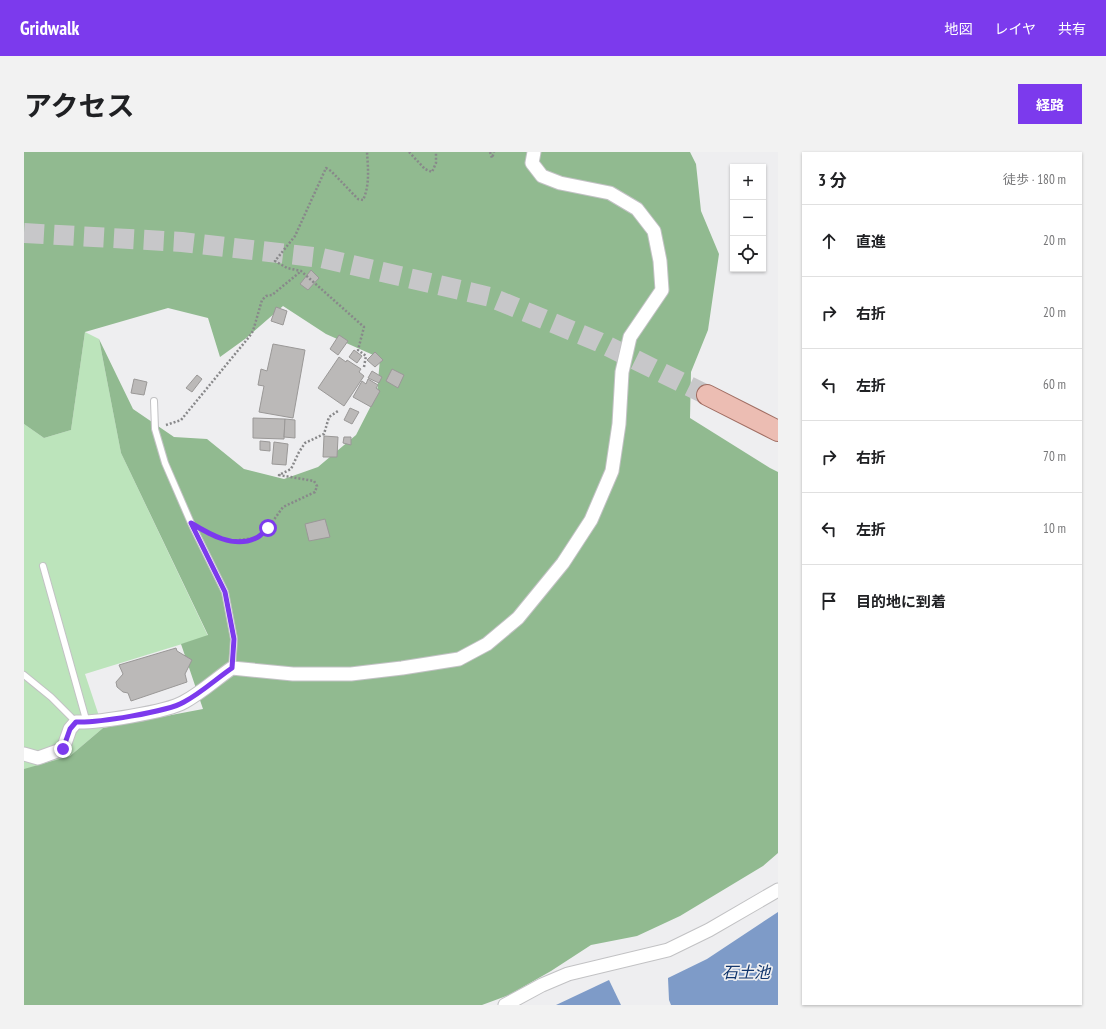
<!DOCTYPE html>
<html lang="ja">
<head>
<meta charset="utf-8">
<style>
  :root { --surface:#fff; --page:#f2f2f2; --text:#202124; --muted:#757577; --line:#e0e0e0; --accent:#7c3aed }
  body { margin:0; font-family:"PT Sans Narrow","Noto Sans JP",sans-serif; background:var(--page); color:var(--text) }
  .controls { position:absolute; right:12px; top:12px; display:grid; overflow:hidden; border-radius:0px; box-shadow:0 1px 3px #0004 }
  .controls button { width:36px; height:36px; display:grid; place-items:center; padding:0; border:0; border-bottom:1px solid var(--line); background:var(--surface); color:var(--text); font:20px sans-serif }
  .stop { position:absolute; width:12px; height:12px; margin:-9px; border:3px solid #7c3aed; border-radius:50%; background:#fff }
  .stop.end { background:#7c3aed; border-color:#fff; box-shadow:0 1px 4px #0008 }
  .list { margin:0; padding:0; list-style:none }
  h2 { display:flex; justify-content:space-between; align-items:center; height:52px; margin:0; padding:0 16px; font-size:17px }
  h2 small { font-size:13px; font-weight:400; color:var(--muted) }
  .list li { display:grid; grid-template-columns:26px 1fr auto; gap:12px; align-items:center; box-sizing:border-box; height:72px; padding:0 16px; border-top:1px solid var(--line) }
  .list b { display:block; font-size:15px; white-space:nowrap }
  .list em { font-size:13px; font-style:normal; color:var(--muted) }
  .icon { flex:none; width:22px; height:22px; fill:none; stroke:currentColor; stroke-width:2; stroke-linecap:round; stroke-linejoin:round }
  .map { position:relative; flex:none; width:754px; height:853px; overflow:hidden; border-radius:0px }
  header { display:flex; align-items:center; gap:24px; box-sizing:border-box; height:56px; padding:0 20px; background:var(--accent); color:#fff }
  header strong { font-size:19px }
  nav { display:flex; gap:22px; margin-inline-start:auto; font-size:14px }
  .intro { display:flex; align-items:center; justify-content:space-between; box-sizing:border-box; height:96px; padding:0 24px }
  h1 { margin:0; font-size:28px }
  .button { padding:10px 18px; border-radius:0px; background:var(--accent); color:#fff; font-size:14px; font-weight:700 }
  main { display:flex; gap:24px; padding:0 24px }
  aside { flex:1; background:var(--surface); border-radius:0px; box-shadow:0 1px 3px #0004 }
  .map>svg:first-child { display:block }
  .green { fill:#bce4bb }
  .forest { fill:#91ba90 }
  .water { fill:#7e9bc8 }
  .building { fill:#bbb9b8; stroke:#9a9897 }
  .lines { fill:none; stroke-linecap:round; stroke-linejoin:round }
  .primary-tunnel { stroke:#c7c7c9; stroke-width:20; stroke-dasharray:20 10; stroke-linecap:butt }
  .lane-casing { stroke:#c2c2c4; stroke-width:8 }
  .street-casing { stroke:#c2c2c4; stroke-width:15 }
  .primary-casing { stroke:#a06d62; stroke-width:22 }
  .path { stroke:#88888a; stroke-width:2.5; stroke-dasharray:2 2; stroke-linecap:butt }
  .lane { stroke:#fff; stroke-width:6 }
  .street { stroke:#fff; stroke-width:13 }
  .primary { stroke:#ecbdb3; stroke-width:20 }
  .route { stroke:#7c3aed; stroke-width:5 }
  .labels { text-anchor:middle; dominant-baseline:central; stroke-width:3.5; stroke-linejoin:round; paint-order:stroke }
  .water-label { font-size:16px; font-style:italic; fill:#12366d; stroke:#eeeef0 }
</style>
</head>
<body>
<header>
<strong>Gridwalk</strong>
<nav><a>地図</a><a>レイヤ</a><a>共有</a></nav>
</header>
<div class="intro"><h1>アクセス</h1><a class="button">経路</a></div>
<main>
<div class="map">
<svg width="754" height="853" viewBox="0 0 754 853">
  <rect width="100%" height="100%" fill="#eeeef0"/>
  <path class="green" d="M61 180 75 187 97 301 184 484 61 522 79 576 46 604 2 618 0 617V272L20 286 47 278Z"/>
  <path class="forest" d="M0 0H666L672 12 677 59 695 102 684 178 667 220 666 266 746 316 754 320V701L739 714 656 764 613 784 567 793 527 819 485 843 458 853H0V617L46 604 79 576 179 557 157 492 184 483 97 301 75 187 109 257 150 285 183 287 220 317 260 327 294 315 332 283 353 242 356 206 302 182 259 154 221 187 196 205 184 166 144 156 61 180 47 278 20 286 0 272Z"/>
  <g class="water">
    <path d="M754 760V853H647L645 848 644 826 683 807Z"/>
    <path d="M585 828 597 853H532Z"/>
  </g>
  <g class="building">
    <path d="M287 118 295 126 284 138 276 132Z"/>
    <path d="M252 155 263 159 259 173 247 169Z"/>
    <path d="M315 183 324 189 314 203 306 197Z"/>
    <path d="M249 192 281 198 269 266 235 260 240 234 234 233 237 217 243 219Z"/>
    <path d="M330 198 338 204 333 211 325 205Z"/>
    <path d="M351 200 359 208 351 215 343 208Z"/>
    <path d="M315 205 322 210 323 208 337 217 335 220 340 224 320 254 294 236Z"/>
    <path d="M368 217 380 223 374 236 362 229Z"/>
    <path d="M348 219 358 225 355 231 344 226Z"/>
    <path d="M173 223 178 227 168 240 162 236Z"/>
    <path d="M110 227 123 230 120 243 107 241Z"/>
    <path d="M344 227 354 233 352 236 356 239 347 255 329 245 338 229 342 232Z"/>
    <path d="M326 256 335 260 328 272 320 268Z"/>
    <path d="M229 266 261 267 260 287 229 286Z"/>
    <path d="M261 267 271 268V286L260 285Z"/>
    <path d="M300 284 314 285 313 305H299Z"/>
    <path d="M320 285H327V293L319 291Z"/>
    <path d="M236 289 246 290V299L236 298Z"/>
    <path d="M250 290 264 292 262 313 248 312Z"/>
    <path d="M301 367 306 385 285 389 281 372Z"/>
    <path d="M152 496 153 499 168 508 161 522 163 530 107 549 104 541 99 540 93 535 92 530 99 522 95 513Z"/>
  </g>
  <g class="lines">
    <path class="primary-tunnel" d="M0 81 158 90 298 106 466 145 575 190 683 243"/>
    <g class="lane-casing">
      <g id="lane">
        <path d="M130 249 131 277 141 311 167 371 201 440 210 487 208 516"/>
        <path d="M19 414 63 571"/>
        <path d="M0 523 27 545 52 570"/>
      </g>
    </g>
    <g class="street-casing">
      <g id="street">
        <path d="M0 602 14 606 39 597 46 577 52 570C72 571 143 560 160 550 177 541 192 527 208 516L269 522H327L378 516 435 507 463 492 494 466 539 411 567 368 588 319 595 272 598 220 606 185 638 138 636 109 630 79 613 57 586 41 536 31 518 24 508 11 510 0"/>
        <path d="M481 853 518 833 544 822 644 798 685 778 754 738"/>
      </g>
    </g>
    <g class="primary-casing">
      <path id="primary" d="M683 243 754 279"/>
    </g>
    <g class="path">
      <path d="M385 0 401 17 408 20 412 11V0"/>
      <path d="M466 0 468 6 470 0"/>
      <path d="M340 215 342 204 334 198 340 175 277 119 263 116 251 109 271 84 302 16 307 19 334 47 339 48C346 33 344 16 343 0"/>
      <path d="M142 273 157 268 225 185 229 179 238 148 242 144 248 143 276 120"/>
      <path d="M184 382 207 389 232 386 244 376 259 355 291 340 293 334 290 329 255 323 267 317 275 300 281 291 300 282 305 265 314 259"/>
    </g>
    <use href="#lane" class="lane"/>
    <use href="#street" class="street"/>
    <use href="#primary" class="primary"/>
  </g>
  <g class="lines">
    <path class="route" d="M39 597 46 577 52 570C72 571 143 560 160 550 177 541 192 527 208 516L210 487 201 440 167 371C185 382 210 397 232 386 236 385 240 379 244 376"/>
  </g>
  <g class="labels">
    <g class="water-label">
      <text x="722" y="820">石土池</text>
    </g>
  </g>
</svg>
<div class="controls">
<button>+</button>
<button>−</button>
<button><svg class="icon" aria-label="locate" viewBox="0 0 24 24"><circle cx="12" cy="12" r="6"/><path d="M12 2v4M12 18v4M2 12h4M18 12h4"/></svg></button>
</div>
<div class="stop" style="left:244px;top:376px"></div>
<div class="stop end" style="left:39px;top:597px"></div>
</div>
<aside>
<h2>3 分<small>徒歩 · 180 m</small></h2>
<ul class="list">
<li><svg class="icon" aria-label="ahead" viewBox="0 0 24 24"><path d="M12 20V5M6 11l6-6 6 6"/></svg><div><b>直進</b></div><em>20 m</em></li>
<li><svg class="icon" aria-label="right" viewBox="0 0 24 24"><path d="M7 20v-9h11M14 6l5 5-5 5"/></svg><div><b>右折</b></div><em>20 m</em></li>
<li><svg class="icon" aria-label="left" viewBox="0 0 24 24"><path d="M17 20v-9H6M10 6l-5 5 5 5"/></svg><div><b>左折</b></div><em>60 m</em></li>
<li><svg class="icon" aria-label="right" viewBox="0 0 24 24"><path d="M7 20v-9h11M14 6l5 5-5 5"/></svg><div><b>右折</b></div><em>70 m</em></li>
<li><svg class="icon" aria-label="left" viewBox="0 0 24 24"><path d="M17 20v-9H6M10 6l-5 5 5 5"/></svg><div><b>左折</b></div><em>10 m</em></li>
<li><svg class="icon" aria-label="arrive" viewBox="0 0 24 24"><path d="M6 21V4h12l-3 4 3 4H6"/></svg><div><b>目的地に到着</b></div></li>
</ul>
</aside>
</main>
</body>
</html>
